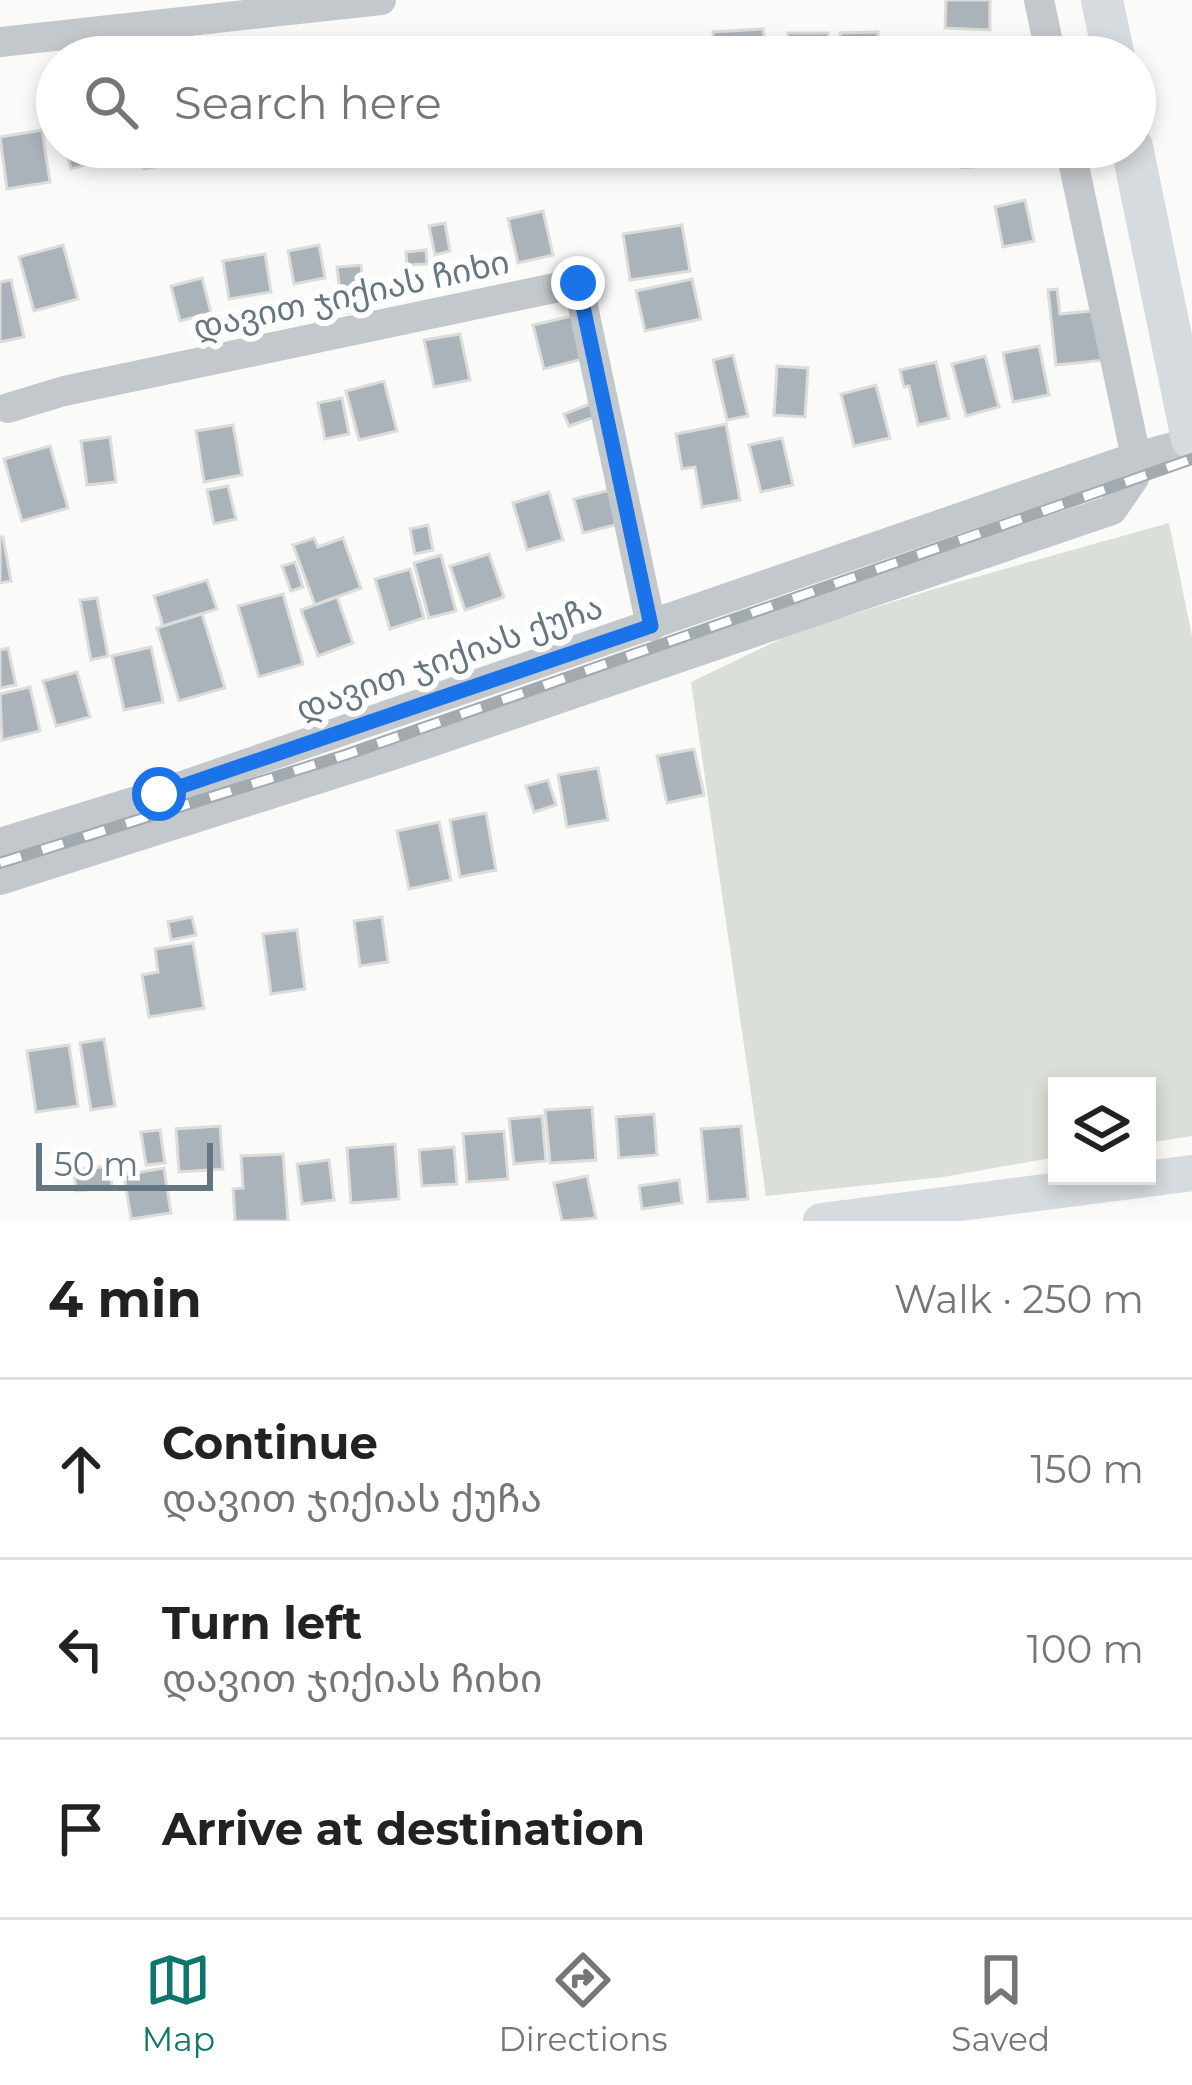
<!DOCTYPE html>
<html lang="en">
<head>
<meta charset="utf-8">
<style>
  :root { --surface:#fff; --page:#f2f2f2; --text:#222; --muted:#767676; --line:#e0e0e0; --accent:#0f766e }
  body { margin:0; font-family:Montserrat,"Noto Sans Georgian",sans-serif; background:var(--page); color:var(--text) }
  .controls { position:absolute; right:36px; bottom:36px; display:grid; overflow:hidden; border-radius:0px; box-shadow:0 6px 18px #0003 }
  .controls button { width:108px; height:108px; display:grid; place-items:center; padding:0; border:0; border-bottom:3px solid var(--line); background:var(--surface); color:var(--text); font:60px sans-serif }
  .scale { position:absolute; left:36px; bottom:30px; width:177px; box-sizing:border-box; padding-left:12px; border:6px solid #657683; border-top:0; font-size:33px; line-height:42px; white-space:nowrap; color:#657683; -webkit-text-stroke:9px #fff; paint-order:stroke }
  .stop { position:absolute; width:36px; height:36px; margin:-27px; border:9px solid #1a73e8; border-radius:50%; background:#fff }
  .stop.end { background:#1a73e8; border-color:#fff; box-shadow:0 3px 12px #0008 }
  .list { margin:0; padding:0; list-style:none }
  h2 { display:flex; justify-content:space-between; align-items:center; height:156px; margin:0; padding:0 48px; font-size:51px }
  h2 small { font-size:39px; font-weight:400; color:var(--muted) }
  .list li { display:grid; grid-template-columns:78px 1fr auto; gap:36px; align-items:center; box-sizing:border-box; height:180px; padding:0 48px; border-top:3px solid var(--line) }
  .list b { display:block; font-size:45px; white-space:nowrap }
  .list p { margin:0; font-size:39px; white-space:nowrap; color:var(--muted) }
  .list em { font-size:39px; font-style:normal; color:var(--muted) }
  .icon { flex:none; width:66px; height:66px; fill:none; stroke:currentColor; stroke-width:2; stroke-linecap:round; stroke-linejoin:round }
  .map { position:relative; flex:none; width:1192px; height:1221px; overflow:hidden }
  .search { position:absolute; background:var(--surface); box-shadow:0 6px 18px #0003; left:36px; right:36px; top:36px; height:132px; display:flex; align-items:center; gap:30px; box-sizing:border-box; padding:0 42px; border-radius:66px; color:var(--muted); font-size:45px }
  .sheet { height:696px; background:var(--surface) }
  nav { display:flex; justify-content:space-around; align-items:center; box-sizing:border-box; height:168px; border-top:3px solid var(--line); background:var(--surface); font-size:33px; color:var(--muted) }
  nav a { display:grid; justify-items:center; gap:6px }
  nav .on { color:var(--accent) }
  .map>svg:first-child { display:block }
  .green { fill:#dadfd7 }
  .building { fill:#aab3b9; stroke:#dcdcda; stroke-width:3 }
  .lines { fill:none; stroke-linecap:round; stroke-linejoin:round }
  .minor { stroke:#c3c8cc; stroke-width:30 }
  .major { stroke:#d6dbdf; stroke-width:36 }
  .highway { stroke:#d6dbdf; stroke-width:42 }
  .rail-casing { stroke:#a2aab0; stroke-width:12 }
  .rail { stroke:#fff; stroke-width:8; stroke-dasharray:22; stroke-linecap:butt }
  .route { stroke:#1a73e8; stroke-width:15 }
  .labels { text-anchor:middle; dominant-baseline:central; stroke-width:12; stroke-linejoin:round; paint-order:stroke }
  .street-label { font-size:33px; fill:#657683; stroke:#fff }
</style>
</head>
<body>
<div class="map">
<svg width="1192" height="1221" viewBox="0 0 1192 1221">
  <rect width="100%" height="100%" fill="#fafaf8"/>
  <path class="green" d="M1169 523 1192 636V1136L1147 1143V1086H1057V1157L943 1177 766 1196 691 682 793 633 944 586Z"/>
  <g class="building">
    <path d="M946 0H990V30L945 28Z"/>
    <path d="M763 29 766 57H715L713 32Z"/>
    <path d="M878 32 879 57H841L840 33Z"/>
    <rect x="788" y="33" width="40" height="24"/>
    <path d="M938 39 982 40V57H938Z"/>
    <path d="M42 130 50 182 7 189 0 137Z"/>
    <path d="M65 147H111L114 157 71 169Z"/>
    <path d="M139 147H186L188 160 144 169Z"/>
    <path d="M383 147H411L412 157 385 160Z"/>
    <path d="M960 147H1007L1008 164 962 168Z"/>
    <path d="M1025 200 1034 241 1003 247 995 207Z"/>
    <path d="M543 211 553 255 518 263 508 219Z"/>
    <path d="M445 223 450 251 435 255 429 226Z"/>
    <path d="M682 225 690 271 630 280 623 234Z"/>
    <path d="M63 245 78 299 34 311 19 257Z"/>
    <path d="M319 245 325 278 294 284 288 251Z"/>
    <path d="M426 250 427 264 407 265 406 252Z"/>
    <path d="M265 254 271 292 229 299 223 261Z"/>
    <path d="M361 265 366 311 342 313 337 267Z"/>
    <path d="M202 278 211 313 180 321 171 286Z"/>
    <path d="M692 279 701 319 645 331 636 291Z"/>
    <path d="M11 280 24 337 0 342V282Z"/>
    <path d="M1057 289 1060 314 1100 310 1106 360 1056 365 1048 290Z"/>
    <path d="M572 316 583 359 544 369 533 325Z"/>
    <path d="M460 334 470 380 434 387 424 340Z"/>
    <path d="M1039 346 1049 395 1013 402 1003 353Z"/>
    <path d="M733 355 748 416 727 420 713 360Z"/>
    <path d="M985 356 999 407 966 416 952 364Z"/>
    <path d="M936 362 949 418 918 425 909 386 904 387 900 370Z"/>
    <path d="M777 366 808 368 805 417 774 415Z"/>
    <path d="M384 381 397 431 359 440 346 391Z"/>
    <path d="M876 385 890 438 854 446 841 394Z"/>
    <path d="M342 398 349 434 325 439 318 403Z"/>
    <path d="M590 404 595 417 569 426 564 414Z"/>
    <path d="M726 424 740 500 702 507 695 467 682 469 676 434Z"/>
    <path d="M233 425 242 475 204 482 196 431Z"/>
    <path d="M110 437 116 482 87 485 81 441Z"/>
    <path d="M782 438 793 485 761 492 749 445Z"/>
    <path d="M50 446 68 508 22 521 4 459Z"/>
    <path d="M228 486 236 519 214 524 207 490Z"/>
    <path d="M610 490 619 524 583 533 574 499Z"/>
    <path d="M549 492 563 540 527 550 513 503Z"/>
    <path d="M428 525 433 550 415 554 410 529Z"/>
    <path d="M0 537H3L11 581 0 583Z"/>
    <path d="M314 538 318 547 343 538 361 588 315 605 293 545Z"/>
    <path d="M489 554 504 597 465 610 450 566Z"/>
    <path d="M441 555 456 611 429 618 414 563Z"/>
    <path d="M295 562 303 587 291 591 282 566Z"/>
    <path d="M410 569 424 618 390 629 375 579Z"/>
    <path d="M207 580 217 609 163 626 154 596Z"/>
    <path d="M283 594 303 664 259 677 238 606Z"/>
    <path d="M337 597 353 643 318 656 301 610Z"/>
    <path d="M97 598 108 656 91 660 80 600Z"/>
    <path d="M202 614 225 688 179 701 157 628Z"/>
    <path d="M151 647 163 702 124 710 112 656Z"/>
    <path d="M8 648 16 685 0 688V650Z"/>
    <path d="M77 672 90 717 56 726 43 681Z"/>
    <path d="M30 687 40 731 2 740 0 694Z"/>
    <path d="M694 749 704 795 667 803 657 756Z"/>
    <path d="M598 768 608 820 567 827 558 775Z"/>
    <path d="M548 780 556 805 534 812 526 786Z"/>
    <path d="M486 813 496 870 460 877 450 820Z"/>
    <path d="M439 822 451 880 409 889 397 831Z"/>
    <path d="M192 917 196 935 171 940 168 922Z"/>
    <path d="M382 917 388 962 360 966 354 921Z"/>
    <path d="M297 930 305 989 271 994 263 934Z"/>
    <path d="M193 943 204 1008 149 1017 142 975 158 972 155 949Z"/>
    <path d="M104 1039 115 1106 91 1110 80 1043Z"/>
    <path d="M69 1045 78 1106 36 1112 27 1051Z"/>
    <path d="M592 1107 596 1160 550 1163 545 1110Z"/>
    <path d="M654 1114 657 1155 619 1158 616 1117Z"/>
    <path d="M542 1116 546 1161 514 1164 509 1119Z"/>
    <path d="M220 1126 223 1169 179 1172 176 1129Z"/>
    <path d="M741 1126 748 1199 708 1202 701 1129Z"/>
    <path d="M160 1130 165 1163 146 1165 141 1132Z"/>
    <path d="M504 1131 508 1179 467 1182 463 1134Z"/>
    <path d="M395 1144 399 1199 351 1203 347 1148Z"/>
    <path d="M454 1147 457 1184 422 1186 419 1150Z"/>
    <path d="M283 1154 288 1221H235L233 1189 243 1188 241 1156Z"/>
    <path d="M329 1160 334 1200 302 1204 297 1164Z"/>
    <path d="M110 1166 112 1188 76 1191 74 1170Z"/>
    <path d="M164 1168 171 1213 131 1219 124 1175Z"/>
    <path d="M587 1176 596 1218 562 1221 554 1183Z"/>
    <path d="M679 1180 682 1203 642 1209 639 1186Z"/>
  </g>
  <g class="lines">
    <g class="minor">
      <path d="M1039 0 1051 57"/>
      <path d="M0 42 381 0"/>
      <path d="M8 408 64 391 578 283 651 626"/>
      <path d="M0 843 159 794 1136 457 1192 442"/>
      <path d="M0 880 396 754 1112 510 1134 478 1136 457 1070 147"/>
    </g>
    <path class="major" d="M821 1221 1192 1173"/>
    <g class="highway">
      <path d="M1102 0 1114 57"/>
      <path d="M1132 147 1192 439"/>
    </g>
    <g class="rail-casing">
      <path id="rail" d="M0 863 345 755 1192 459"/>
    </g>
    <use href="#rail" class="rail"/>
  </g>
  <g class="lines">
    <path class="route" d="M159 794 651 626 578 283"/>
  </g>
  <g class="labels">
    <g class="street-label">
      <text transform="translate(351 294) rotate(-12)">დავით ჯიქიას ჩიხი</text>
      <text transform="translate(449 657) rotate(-19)">დავით ჯიქიას ქუჩა</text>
    </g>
  </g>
</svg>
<div class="controls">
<button><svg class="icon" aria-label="layers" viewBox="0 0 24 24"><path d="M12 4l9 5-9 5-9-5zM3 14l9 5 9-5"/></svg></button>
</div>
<div class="scale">50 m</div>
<div class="stop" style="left:159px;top:794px"></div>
<div class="stop end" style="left:578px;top:283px"></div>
<div class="search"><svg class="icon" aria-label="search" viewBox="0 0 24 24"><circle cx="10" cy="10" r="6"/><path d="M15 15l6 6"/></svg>Search here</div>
</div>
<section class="sheet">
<h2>4 min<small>Walk · 250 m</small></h2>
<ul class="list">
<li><svg class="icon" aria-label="ahead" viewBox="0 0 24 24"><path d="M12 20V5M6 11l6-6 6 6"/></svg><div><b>Continue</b><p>დავით ჯიქიას ქუჩა</p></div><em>150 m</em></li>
<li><svg class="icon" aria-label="left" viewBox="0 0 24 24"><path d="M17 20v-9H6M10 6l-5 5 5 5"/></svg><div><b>Turn left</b><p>დავით ჯიქიას ჩიხი</p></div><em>100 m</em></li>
<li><svg class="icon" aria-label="arrive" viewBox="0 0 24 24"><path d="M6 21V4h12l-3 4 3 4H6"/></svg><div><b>Arrive at destination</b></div></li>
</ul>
</section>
<nav>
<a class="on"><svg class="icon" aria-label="map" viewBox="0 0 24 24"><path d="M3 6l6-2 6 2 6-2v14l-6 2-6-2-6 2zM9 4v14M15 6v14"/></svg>Map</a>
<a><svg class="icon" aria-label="directions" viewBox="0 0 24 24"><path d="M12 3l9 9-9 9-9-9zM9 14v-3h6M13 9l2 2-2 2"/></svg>Directions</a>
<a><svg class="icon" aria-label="saved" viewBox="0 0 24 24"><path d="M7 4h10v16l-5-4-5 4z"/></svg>Saved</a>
</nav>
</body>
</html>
